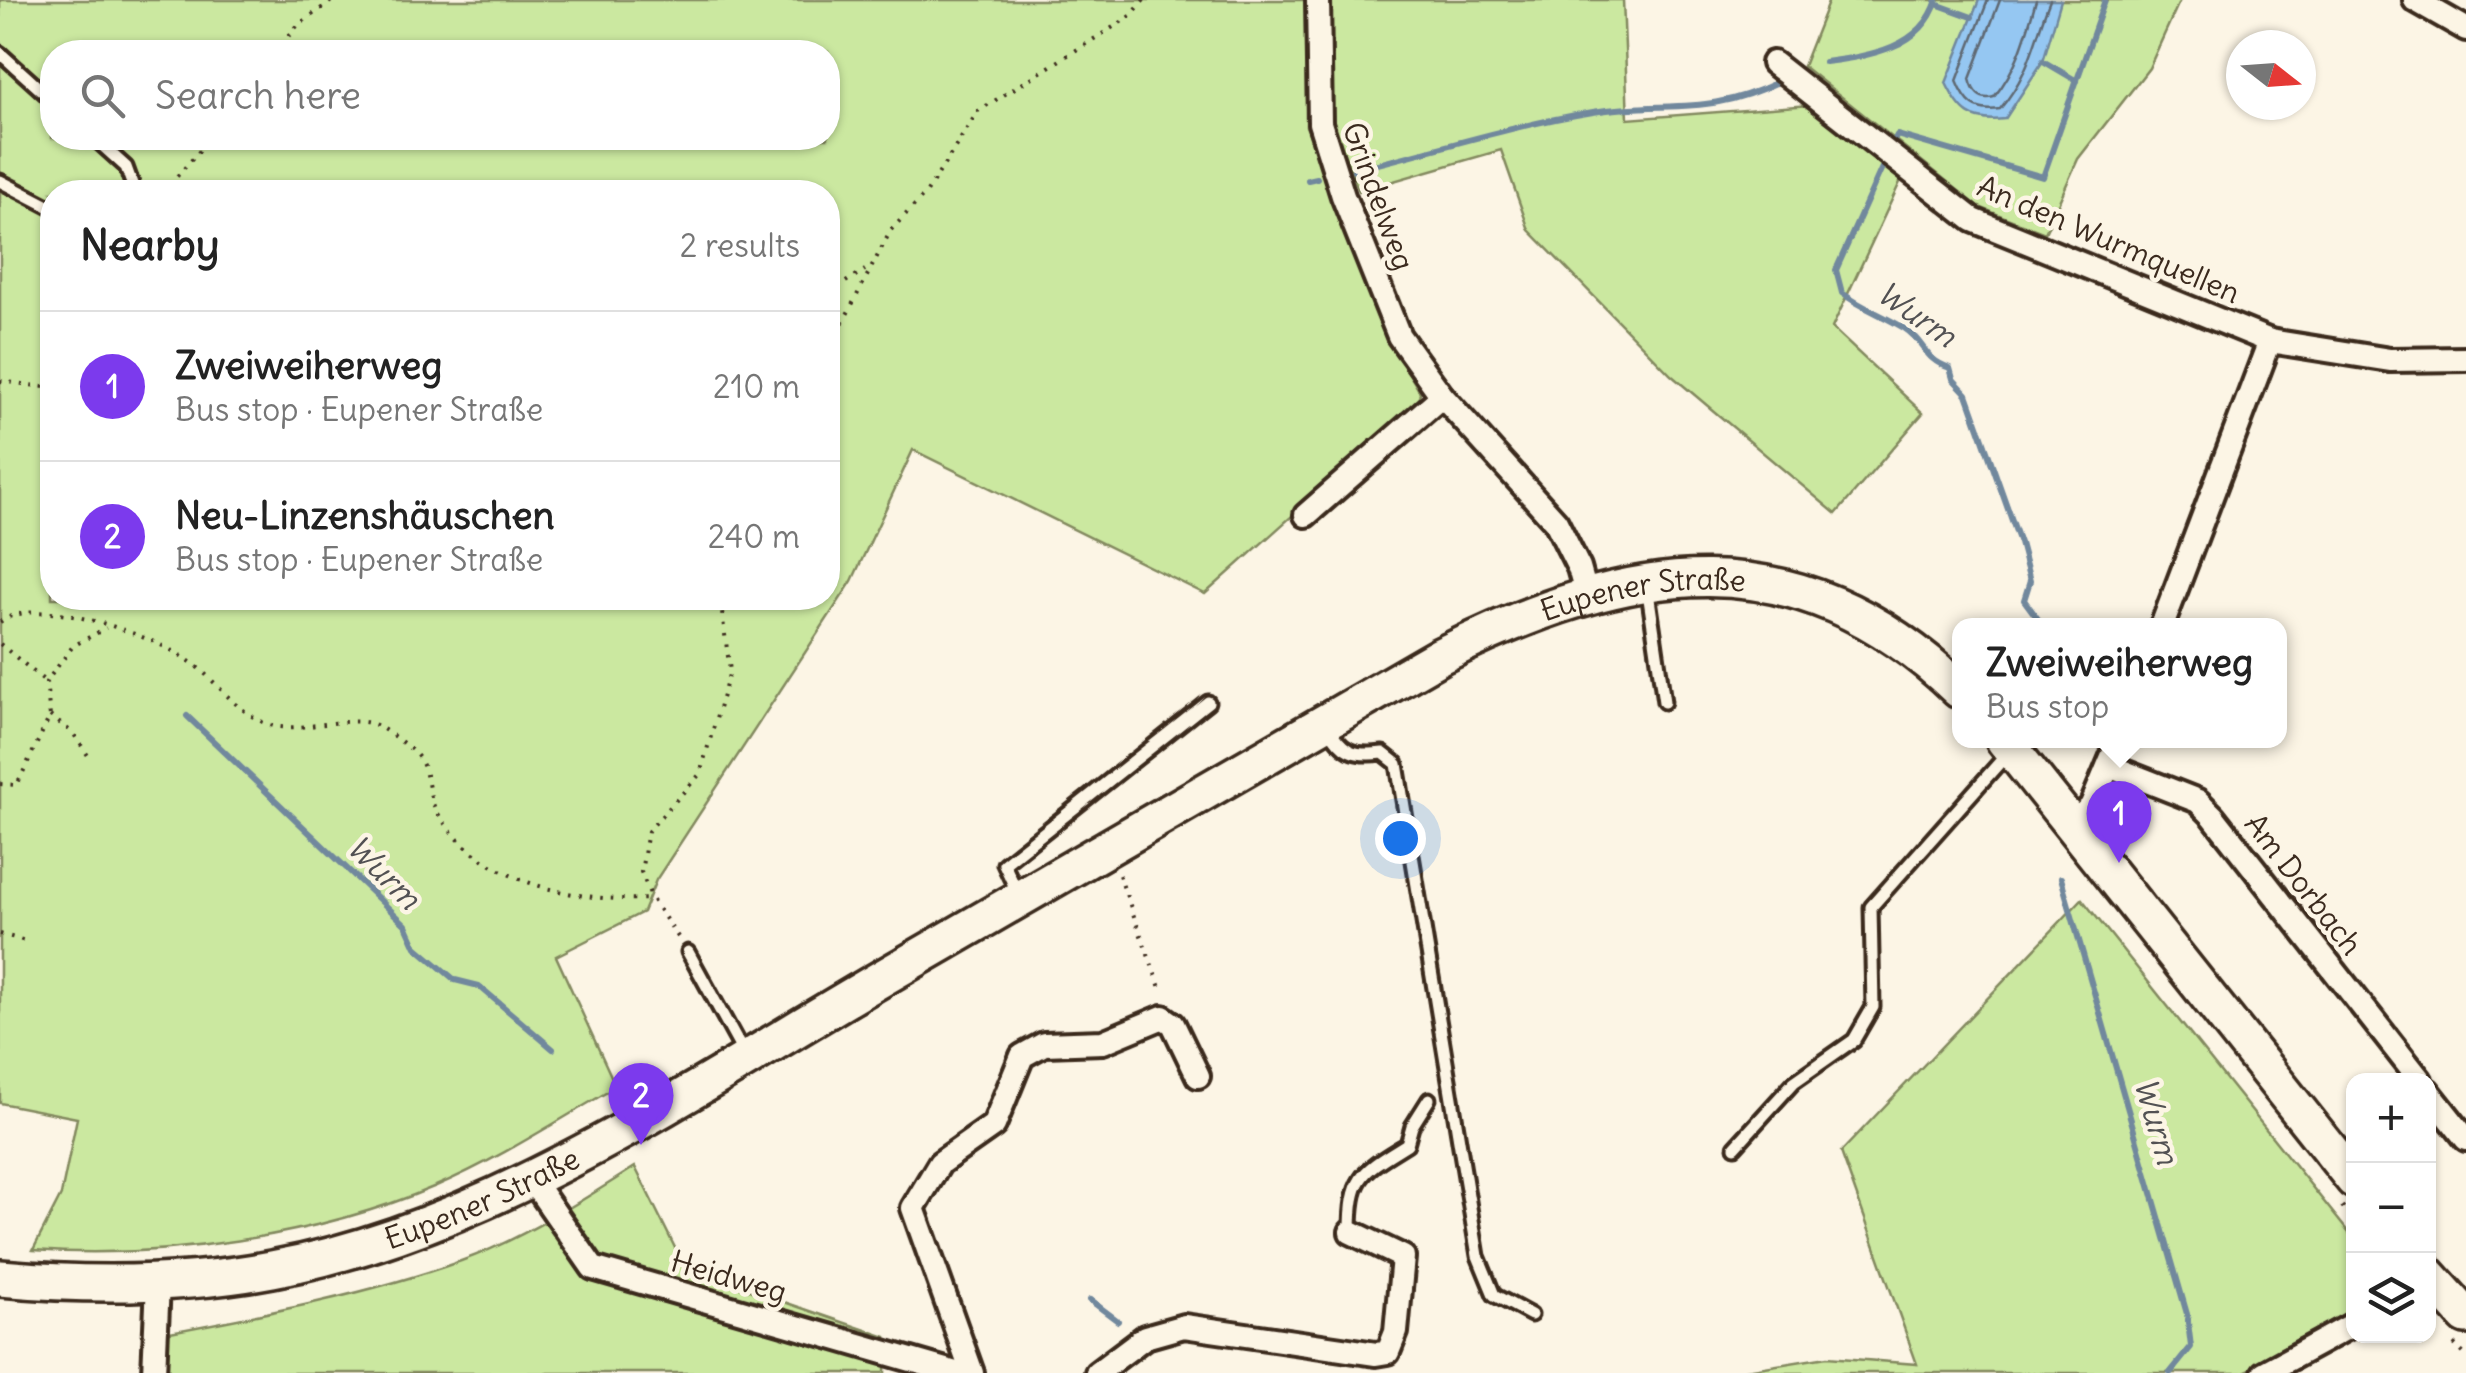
<!DOCTYPE html>
<html lang="en">
<head>
<meta charset="utf-8">
<style>
  :root { --surface:#fff; --page:#f6f6f6; --text:#222; --muted:#767676; --line:#e0e0e0; --accent:#7c3aed }
  body { margin:0; font-family:Delius,sans-serif; background:var(--page); color:var(--text) }
  .controls { position:absolute; right:30px; bottom:30px; display:grid; overflow:hidden; border-radius:20px; box-shadow:0 2px 8px #0004 }
  .controls button { width:90px; height:90px; display:grid; place-items:center; padding:0; border:0; border-bottom:2px solid var(--line); background:var(--surface); color:var(--text); font:50px sans-serif }
  .compass { position:absolute; left:2226px; top:30px; width:90px; height:90px; border-radius:50%; background:var(--surface); box-shadow:0 2px 8px #0004; rotate:107deg }
  .you { position:absolute; left:1400px; top:838px; width:35px; height:35px; margin:-25px; border:8px solid #fff; border-radius:50%; background:#1a73e8; box-shadow:0 0 0 15px #1a73e833 }
  .badge { display:grid; place-items:center; width:65px; height:65px; border-radius:50%; background:var(--accent); color:#fff; font-size:32px; font-weight:700 }
  .pin { position:absolute; translate:-50% -82px; filter:drop-shadow(0 2px 5px #0008) }
  .pin::after { content:''; position:absolute; top:52px; width:35px; height:30px; background:inherit; clip-path:polygon(0 0,100% 0,50% 100%) }
  .popup { position:absolute; left:1952px; top:618px; width:335px; height:130px; box-sizing:border-box; display:grid; place-content:center; border-radius:20px; background:var(--surface); filter:drop-shadow(0 2px 8px #0005); font-size:32px; white-space:nowrap; color:var(--muted) }
  .popup b { font-size:38px; color:var(--text) }
  .popup::after { content:''; position:absolute; left:50%; top:100%; margin-left:-20px; border:20px solid transparent; border-top-color:var(--surface) }
  .list { margin:0; padding:0; list-style:none }
  h2 { display:flex; justify-content:space-between; align-items:center; height:130px; margin:0; padding:0 40px; font-size:42px }
  h2 small { font-size:32px; font-weight:400; color:var(--muted) }
  .list li { display:grid; grid-template-columns:65px 1fr auto; gap:30px; align-items:center; box-sizing:border-box; height:150px; padding:0 40px; border-top:2px solid var(--line) }
  .list b { display:block; font-size:38px; white-space:nowrap }
  .list p { margin:0; font-size:32px; white-space:nowrap; color:var(--muted) }
  .list em { font-size:32px; font-style:normal; color:var(--muted) }
  .icon { flex:none; width:55px; height:55px; fill:none; stroke:currentColor; stroke-width:2; stroke-linecap:round; stroke-linejoin:round }
  .map { position:relative; flex:none; width:2466px; height:1373px; overflow:hidden }
  .search { position:absolute; background:var(--surface); box-shadow:0 2px 8px #0004; left:40px; top:40px; width:800px; height:110px; display:flex; align-items:center; gap:25px; box-sizing:border-box; padding:0 35px; border-radius:40px; color:var(--muted); font-size:38px }
  .panel { position:absolute; background:var(--surface); box-shadow:0 2px 8px #0004; left:40px; top:180px; width:800px; height:430px; border-radius:40px }
  .map>svg:first-child { display:block }
  .green { fill:#cbe8a0; stroke:#83895f; stroke-width:2.5; fill-rule:evenodd }
  .water { fill:#95c7f2; stroke:#71889d; stroke-width:2.5 }
  .lines { fill:none; stroke-linecap:round; stroke-linejoin:round }
  .shore { stroke:#5f6973; stroke-width:2.5 }
  .stream { stroke:#71889d; stroke-width:6 }
  .lane-casing { stroke:#3b2a1e; stroke-width:19 }
  .street-casing { stroke:#3b2a1e; stroke-width:30 }
  .primary-casing { stroke:#3b2a1e; stroke-width:42 }
  .path { stroke:#3b2a1e; stroke-width:4; stroke-dasharray:2.5 8; stroke-linecap:butt }
  .lane { stroke:#fcf5e5; stroke-width:11 }
  .street { stroke:#fcf5e5; stroke-width:22 }
  .primary { stroke:#fcf5e5; stroke-width:35 }
  .labels { text-anchor:middle; dominant-baseline:central; stroke-width:9; stroke-linejoin:round; paint-order:stroke }
  .street-label { font-size:30px; fill:#3b2a1e; stroke:#fcf5e5 }
  .water-label { font-size:32px; font-style:italic; fill:#525153; stroke:#fcf5e5 }
</style>
</head>
<body>
<div class="map">
<svg width="2466" height="1373" viewBox="0 0 2466 1373">
  <rect width="100%" height="100%" fill="#fcf5e5"/>
  <filter id="ink" filterUnits="userSpaceOnUse"><feTurbulence type="fractalNoise" baseFrequency=".01" numOctaves="2"/><feDisplacementMap in="SourceGraphic" scale="20" xChannelSelector="R" yChannelSelector="G"/><feConvolveMatrix kernelMatrix="1 2 1 2 8 2 1 2 1" color-interpolation-filters="sRGB"/></filter>
  <g filter="url(#ink)">
    <g class="green">
      <path d="M0 0H1308L1306 126 1401 360 1420 392 1418 403 1205 594 913 450 852 581 656 880 643 912 556 956 616 1087C557 1121 499 1159 436 1186 319 1236 160 1260 33 1250L61 1195 77 1118 0 1103ZM52 52H828V138H52ZM52 192H828V598H52Z"/>
      <path d="M1329 0H1623L1628 119 1811 105 1903 176 1832 328 1923 413 1836 514 1671 375 1529 230 1501 150 1359 191 1331 124Z"/>
      <path d="M1829 0H2180L2149 68 2078 159 2045 233 1979 207 1803 66Z"/>
      <path d="M2082 899 2353 1238V1317L2242 1373H1728L1827 1357 1917 1364 1841 1152Z"/>
      <path d="M635 1167 685 1268 886 1337 885 1373H144L149 1336C254 1316 360 1297 461 1261 522 1239 580 1202 635 1167Z"/>
    </g>
    <path class="water" d="M1979 0H2061L2043 61 2005 119C1971 123 1960 112 1946 83Z"/>
    <g class="lines">
      <g class="shore">
        <path d="M1988 0 1957 81C1966 103 1975 113 2000 109 2031 72 2033 42 2050 0"/>
        <path d="M2000 0 1970 79C1973 92 1980 101 1994 97 2018 67 2026 36 2036 0"/>
      </g>
      <g class="stream">
        <path d="M1936 4 1972 17"/>
        <path d="M2043 61 2077 81"/>
        <path d="M1825 62C1868 56 1922 49 1937 0"/>
        <path d="M1890 149 1897 135 2043 177 2105 0"/>
        <path d="M1884 163 1836 270 1842 293C1862 308 1883 315 1904 328 1926 342 1922 359 1950 368L1953 379 1967 394 2020 543 2030 581 2024 600 2038 619 2036 626"/>
        <path d="M1354 170C1433 151 1513 125 1593 112 1667 100 1705 118 1780 81"/>
        <path d="M1308 180 1317 178"/>
        <path d="M187 716 406 925 416 947 455 980 479 986 553 1049"/>
        <path d="M2061 878 2187 1314 2191 1347 2170 1373"/>
        <path d="M1090 1300 1118 1321"/>
      </g>
      <g class="lane-casing">
        <g id="lane">
          <path d="M0 53 52 100"/>
          <path d="M94 138 126 167 135 192"/>
          <path d="M0 181 52 208"/>
          <path d="M1647 585 1664 702"/>
          <path d="M1327 725C1342 752 1353 757 1383 753L1397 764 1478 1256 1494 1295 1531 1315"/>
          <path d="M1018 894 1004 864 1208 702"/>
          <path d="M688 952 744 1054"/>
          <path d="M1735 1147 1794 1082 1854 1040 1873 1007 1871 907 2008 753"/>
          <path d="M1351 1232C1351 1175 1362 1172 1407 1144L1412 1126 1429 1099"/>
        </g>
      </g>
      <g class="street-casing">
        <g id="street">
          <path d="M1318 0 1320 123 1343 196 1399 336 1442 396 1556 522 1579 568 1586 593"/>
          <path d="M2415 0 2466 29"/>
          <path d="M1773 63 1973 220 2270 341 2390 360 2466 359"/>
          <path d="M1306 515 1442 396"/>
          <path d="M2162 626 2270 341"/>
          <path d="M2109 766 2198 801 2213 816 2420 1080"/>
          <path d="M2070 824 2091 807 2119 740"/>
          <path d="M2428 1091 2466 1139"/>
          <path d="M530 1177 593 1268 956 1373"/>
          <path d="M154 1373 158 1283"/>
          <path d="M972 1373 913 1208 940 1163 994 1125 1022 1056 1044 1044 1103 1042 1163 1017 1173 1024 1198 1076"/>
          <path d="M1097 1373 1145 1337 1184 1326 1376 1354 1388 1352 1396 1332 1403 1257 1351 1232"/>
          <path d="M2264 1373 2354 1324"/>
        </g>
      </g>
      <g class="primary-casing">
        <g id="primary">
          <path d="M2004 740 2354 1180"/>
          <path d="M2428 1274 2466 1316"/>
          <path id="s1" d="M0 1278C90 1286 182 1286 272 1269 492 1229 701 1083 891 973 1074 866 1257 760 1440 656 1628 562 1794 532 1959 690"/>
        </g>
      </g>
      <g class="path">
        <path d="M275 52 298 25 333 0"/>
        <path d="M163 192 211 138"/>
        <path d="M828 293 865 270"/>
        <path d="M828 351 891 230 927 192 978 111 1131 16 1144 0"/>
        <path d="M0 381 52 388"/>
        <path d="M0 622C37 593 156 636 192 663 219 683 234 710 267 724 296 736 355 711 380 727 392 735 414 749 421 761 429 776 428 797 437 812 481 884 575 902 652 899"/>
        <path d="M0 644 46 682"/>
        <path d="M50 716 73 733 89 757"/>
        <path d="M0 784 17 785 50 716 46 682 73 646 106 628"/>
        <path d="M1119 875 1162 993"/>
        <path d="M0 934 26 941"/>
        <path d="M678 937 652 899 641 872 648 831 700 774 730 671 720 598"/>
        <path d="M2342 1206 2354 1221"/>
        <path d="M2428 1236 2437 1246"/>
        <path d="M2454 1344 2466 1356"/>
      </g>
      <use href="#lane" class="lane"/>
      <use href="#street" class="street"/>
      <use href="#primary" class="primary"/>
    </g>
  </g>
  <g class="labels">
    <g class="street-label">
      <text transform="translate(1379 196) rotate(70)">Grindelweg</text>
      <text transform="translate(2109 239) rotate(23)">An den Wurmquellen</text>
      <text stroke="none"><textPath href="#s1" startOffset="1812">Eupener Straße</textPath></text>
      <text transform="translate(2304 884) rotate(52)">Am Dorbach</text>
      <text stroke="none"><textPath href="#s1" startOffset="495">Eupener Straße</textPath></text>
      <text transform="translate(729 1276) rotate(16)">Heidweg</text>
    </g>
    <g class="water-label">
      <text transform="translate(1917 314) rotate(35)">Wurm</text>
      <text transform="translate(384 872) rotate(45)">Wurm</text>
      <text transform="translate(2157 1121) rotate(74)">Wurm</text>
    </g>
  </g>
</svg>
<div class="controls">
<button>+</button>
<button>−</button>
<button><svg class="icon" aria-label="layers" viewBox="0 0 24 24"><path d="M12 4l9 5-9 5-9-5zM3 14l9 5 9-5"/></svg></button>
</div>
<svg class="compass" viewBox="-18 -18 36 36"><path d="M0-13l5 13h-10z" fill="#e53935"/><path d="M0 13l5-13h-10z" fill="#767676"/></svg>
<div class="you"></div>
<div class="pin badge" style="left:2119px;top:863px">1</div>
<div class="popup"><b>Zweiweiherweg</b>Bus stop</div>
<div class="pin badge" style="left:641px;top:1145px">2</div>
<div class="search"><svg class="icon" aria-label="search" viewBox="0 0 24 24"><circle cx="10" cy="10" r="6"/><path d="M15 15l6 6"/></svg>Search here</div>
<section class="panel">
<h2>Nearby<small>2 results</small></h2>
<ul class="list">
<li><span class="badge">1</span><div><b>Zweiweiherweg</b><p>Bus stop · Eupener Straße</p></div><em>210 m</em></li>
<li><span class="badge">2</span><div><b>Neu-Linzenshäuschen</b><p>Bus stop · Eupener Straße</p></div><em>240 m</em></li>
</ul>
</section>
</div>
</body>
</html>
